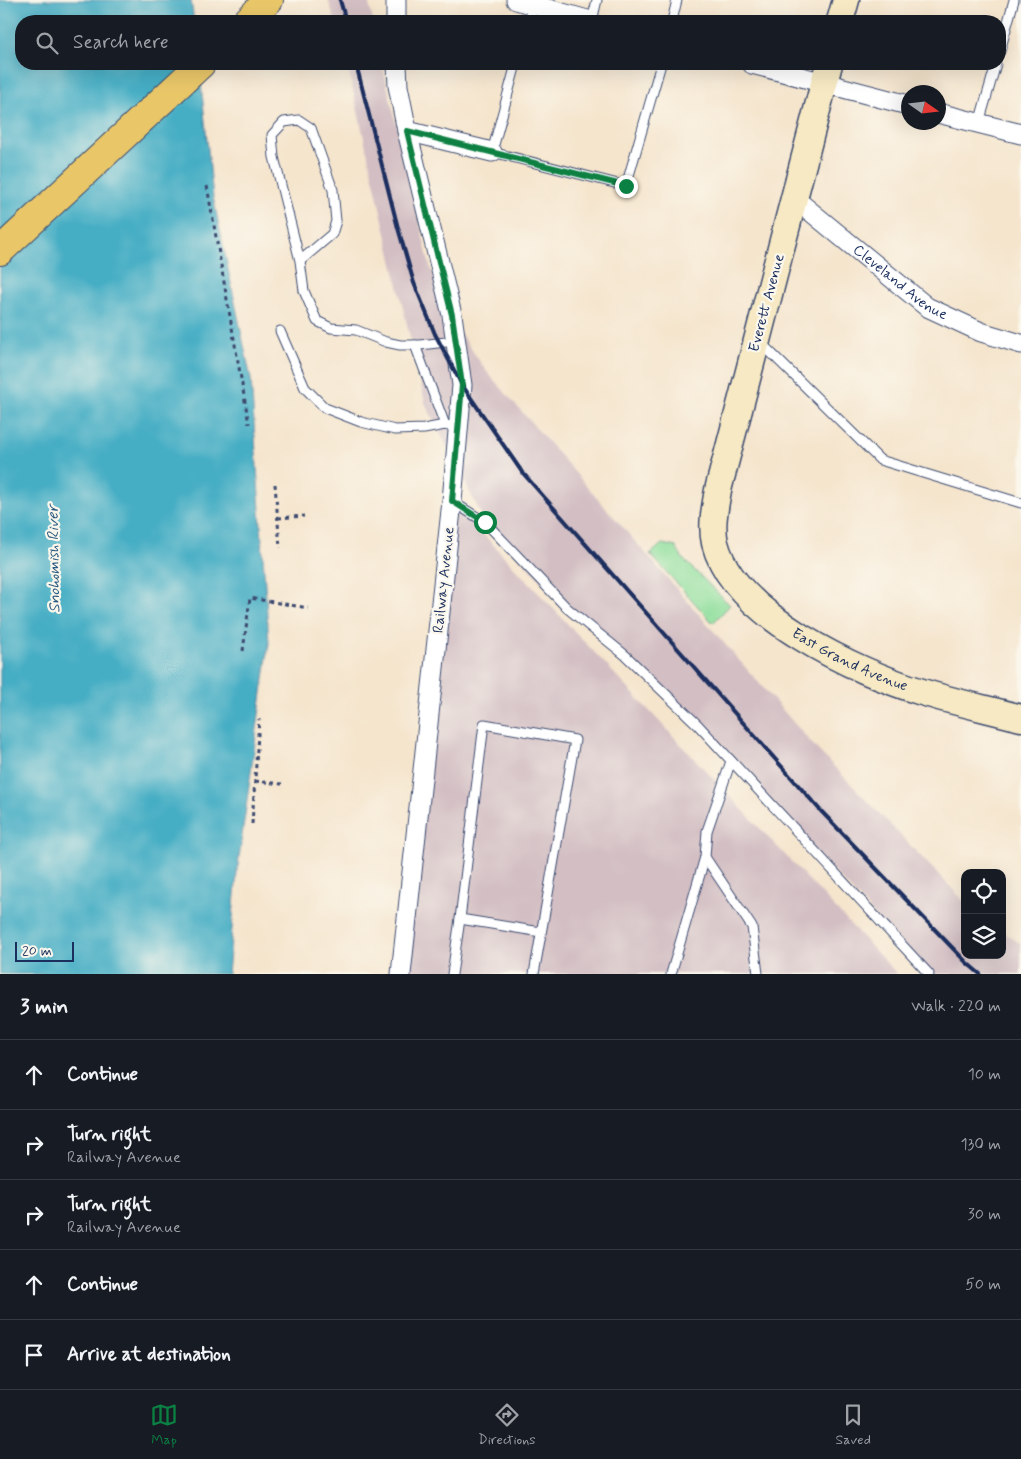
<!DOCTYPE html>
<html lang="en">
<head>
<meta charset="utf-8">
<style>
  :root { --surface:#171b24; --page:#242831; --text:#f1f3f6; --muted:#9ea1a6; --line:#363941; --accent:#0b8043 }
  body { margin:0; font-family:Mynerve,sans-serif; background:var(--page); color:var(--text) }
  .controls { position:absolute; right:15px; bottom:15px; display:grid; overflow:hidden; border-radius:10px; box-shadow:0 5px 20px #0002 }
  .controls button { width:45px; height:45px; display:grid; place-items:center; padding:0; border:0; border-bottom:1px solid var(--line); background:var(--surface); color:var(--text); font:25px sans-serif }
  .compass { position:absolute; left:901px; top:85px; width:45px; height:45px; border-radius:50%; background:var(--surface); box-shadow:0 5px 20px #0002; rotate:104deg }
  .scale { position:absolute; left:15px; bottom:12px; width:59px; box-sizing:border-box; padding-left:5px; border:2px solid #1b2f5e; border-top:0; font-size:14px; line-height:18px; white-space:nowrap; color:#1b2f5e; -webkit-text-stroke:4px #fbf7ec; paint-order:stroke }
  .stop { position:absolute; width:15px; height:15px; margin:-11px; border:4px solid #0b8043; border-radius:50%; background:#fff }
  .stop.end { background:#0b8043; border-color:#fff; box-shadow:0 1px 5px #0008 }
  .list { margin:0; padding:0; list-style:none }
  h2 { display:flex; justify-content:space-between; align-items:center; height:65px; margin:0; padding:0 20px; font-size:21px }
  h2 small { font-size:16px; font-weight:400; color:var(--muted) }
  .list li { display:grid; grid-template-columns:32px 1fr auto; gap:15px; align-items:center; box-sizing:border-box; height:70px; padding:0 20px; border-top:1px solid var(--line) }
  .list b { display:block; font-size:19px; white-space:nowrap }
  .list p { margin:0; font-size:16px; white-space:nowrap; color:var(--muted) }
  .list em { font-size:16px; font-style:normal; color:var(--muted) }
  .icon { flex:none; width:28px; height:28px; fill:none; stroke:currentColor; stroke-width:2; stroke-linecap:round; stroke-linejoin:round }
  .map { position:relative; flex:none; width:1021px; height:974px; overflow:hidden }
  .search { position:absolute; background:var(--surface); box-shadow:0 5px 20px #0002; left:15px; right:15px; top:15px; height:55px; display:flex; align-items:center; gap:12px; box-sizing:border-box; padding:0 18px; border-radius:20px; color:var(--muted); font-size:19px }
  .sheet { height:415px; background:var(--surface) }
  nav { display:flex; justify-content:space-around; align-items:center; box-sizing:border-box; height:70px; border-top:1px solid var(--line); background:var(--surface); font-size:14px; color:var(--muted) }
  nav a { display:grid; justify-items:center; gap:2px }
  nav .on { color:var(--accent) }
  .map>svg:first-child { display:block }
  .industrial { fill:#d2bec3 }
  .green { fill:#90df9d; stroke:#56877e }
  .water { fill:#45adc4; stroke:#306e91 }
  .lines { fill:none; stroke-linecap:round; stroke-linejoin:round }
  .service-casing { stroke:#3c4a6f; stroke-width:11 }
  .minor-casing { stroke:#3c4a6f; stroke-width:21 }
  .secondary-casing { stroke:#3c4a6f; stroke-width:29 }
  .motorway-casing { stroke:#3c4a6f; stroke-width:30 }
  .path { stroke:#3c4a6f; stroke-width:3; stroke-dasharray:4 4; stroke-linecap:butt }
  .service { stroke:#fff; stroke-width:9 }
  .minor { stroke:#fff; stroke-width:19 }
  .secondary { stroke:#f6e9c3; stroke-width:26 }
  .motorway { stroke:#e9c769; stroke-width:28 }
  .rail { stroke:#1b2f5e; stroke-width:4 }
  .route { stroke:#0b8043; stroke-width:6 }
  .labels { text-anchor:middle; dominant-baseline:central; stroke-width:4.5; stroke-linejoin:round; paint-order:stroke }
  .street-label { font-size:15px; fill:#1b2f5e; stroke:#fbf7ec }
  .water-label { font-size:16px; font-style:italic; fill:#2a5b82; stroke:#fbf7ec }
</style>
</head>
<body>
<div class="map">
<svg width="1021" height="974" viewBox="0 0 1021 974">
  <rect width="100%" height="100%" fill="#fbf7ec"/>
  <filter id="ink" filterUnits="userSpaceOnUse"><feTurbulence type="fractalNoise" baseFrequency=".02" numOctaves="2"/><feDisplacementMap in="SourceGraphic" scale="10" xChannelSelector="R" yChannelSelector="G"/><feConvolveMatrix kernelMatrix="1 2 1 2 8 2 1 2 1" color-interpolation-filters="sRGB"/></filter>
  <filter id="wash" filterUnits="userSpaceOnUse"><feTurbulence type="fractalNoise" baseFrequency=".0096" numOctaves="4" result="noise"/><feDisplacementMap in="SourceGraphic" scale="20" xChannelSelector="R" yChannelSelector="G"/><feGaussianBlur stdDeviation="1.12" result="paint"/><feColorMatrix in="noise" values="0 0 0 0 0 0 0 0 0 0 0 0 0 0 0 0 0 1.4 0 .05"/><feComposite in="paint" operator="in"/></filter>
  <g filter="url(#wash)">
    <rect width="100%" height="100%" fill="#f5e5cd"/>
    <g class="industrial">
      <path d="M328 0H368L373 21H335Z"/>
      <path d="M347 64H382L429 263 449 317 487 372 815 747 965 902V955H1002V931L1021 944V974H929L698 725 567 608 485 522 425 403Z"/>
      <path d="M452 501 897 974H402Z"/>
    </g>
    <path class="green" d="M662 544 676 547 683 559 730 605 713 623 650 554Z"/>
    <path class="water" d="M0 0H191L194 21H21V64H199L213 197 251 379 269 643 237 872 228 974H0Z"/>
  </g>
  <g filter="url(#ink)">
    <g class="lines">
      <g class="service-casing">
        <g id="service">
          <path d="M528 21 533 5"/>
          <path d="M592 21 597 0"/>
          <path d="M672 21 677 0"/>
          <path d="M1000 51 1014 0"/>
          <path d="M516 64 492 152 626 186 661 64"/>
          <path d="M979 123 996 64"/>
          <path d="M300 261 332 234 336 221 333 190 311 128 299 120 284 122 272 135 274 157 300 261 304 291 317 321 331 328 356 330 386 342 400 345H420L455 341"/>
          <path d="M280 331 305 388 325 408 361 422 395 430 424 429 445 425 458 428"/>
          <path d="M761 343 880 460 1021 503"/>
          <path d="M415 345 445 425"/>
          <path d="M453 502 485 522 567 608 625 655 698 725 929 974"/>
          <path d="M705 857 752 927 758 974"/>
          <path d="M452 974 460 919"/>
          <path d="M534 974 575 740 484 724 460 919 541 932"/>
          <path d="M671 974 705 857 707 831 731 761"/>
        </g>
      </g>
      <g class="minor-casing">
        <g id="minor">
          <path d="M516 0 591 21"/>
          <path d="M396 21V0"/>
          <path d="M397 64 398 86 407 131 452 315 462 385 452 501 401 974"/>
          <path d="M752 64 908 105"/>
          <path d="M938 113 1021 134"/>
          <path d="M407 131 492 152"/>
          <path id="s1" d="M794 198 927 307 981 332 1021 344"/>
        </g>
      </g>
      <g class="secondary-casing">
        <g id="secondary">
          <path d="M840 21 846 0"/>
          <path id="s2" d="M829 64 718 490C715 508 711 525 715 543 733 615 857 672 922 692 954 702 988 709 1021 718"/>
        </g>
      </g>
      <g class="motorway-casing">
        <g id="motorway">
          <path d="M247 21 269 0"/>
          <path d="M0 251 201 64"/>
        </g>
      </g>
      <g class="path">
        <path d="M207 186 249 424"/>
        <path d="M275 484 280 548"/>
        <path d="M278 518 304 516"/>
        <path d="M243 651 250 598 308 608"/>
        <path d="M255 781 282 784"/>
        <path d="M252 824 259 719"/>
      </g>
      <use href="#service" class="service"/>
      <use href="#minor" class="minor"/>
      <use href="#secondary" class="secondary"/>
      <use href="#motorway" class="motorway"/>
      <g class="rail">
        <path d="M340 0 346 21"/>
        <path d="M356 64 398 228 414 283 435 334 462 385 522 472 820 810 967 963 980 974"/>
      </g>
    </g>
  </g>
  <g class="lines" filter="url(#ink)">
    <path class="route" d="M485 522 452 501 462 385 452 315 407 131 626 186"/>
  </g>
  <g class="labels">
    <g class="street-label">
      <text stroke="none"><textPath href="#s1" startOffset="136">Cleveland Avenue</textPath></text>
      <text transform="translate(767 303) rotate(-75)">Everett Avenue</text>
      <text transform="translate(444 580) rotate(-84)">Railway Avenue</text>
      <text stroke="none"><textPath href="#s2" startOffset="678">East Grand Avenue</textPath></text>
    </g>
    <g class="water-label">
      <text transform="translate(54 559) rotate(-91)">Snohomish River</text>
    </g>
  </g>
</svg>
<div class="controls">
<button><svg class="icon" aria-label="locate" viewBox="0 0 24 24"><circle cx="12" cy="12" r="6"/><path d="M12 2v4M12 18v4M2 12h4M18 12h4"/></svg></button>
<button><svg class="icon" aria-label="layers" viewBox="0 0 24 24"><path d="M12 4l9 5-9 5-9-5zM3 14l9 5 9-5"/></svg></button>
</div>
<svg class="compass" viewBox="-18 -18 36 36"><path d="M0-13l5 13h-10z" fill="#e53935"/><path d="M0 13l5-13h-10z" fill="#9ea1a6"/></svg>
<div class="scale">20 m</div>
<div class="stop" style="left:485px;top:522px"></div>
<div class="stop end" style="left:626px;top:186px"></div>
<div class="search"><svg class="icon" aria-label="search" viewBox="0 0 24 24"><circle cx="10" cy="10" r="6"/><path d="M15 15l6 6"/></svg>Search here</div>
</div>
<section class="sheet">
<h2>3 min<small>Walk · 220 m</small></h2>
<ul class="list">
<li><svg class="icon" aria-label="ahead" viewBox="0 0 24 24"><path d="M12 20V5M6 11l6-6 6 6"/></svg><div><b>Continue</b></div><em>10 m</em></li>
<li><svg class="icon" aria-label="right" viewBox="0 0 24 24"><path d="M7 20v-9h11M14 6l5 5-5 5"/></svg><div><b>Turn right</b><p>Railway Avenue</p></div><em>130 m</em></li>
<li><svg class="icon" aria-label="right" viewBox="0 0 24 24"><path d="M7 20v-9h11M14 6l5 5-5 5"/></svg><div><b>Turn right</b><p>Railway Avenue</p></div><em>30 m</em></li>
<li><svg class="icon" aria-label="ahead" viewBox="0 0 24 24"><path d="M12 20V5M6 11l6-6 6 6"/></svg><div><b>Continue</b></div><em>50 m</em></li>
<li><svg class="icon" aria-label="arrive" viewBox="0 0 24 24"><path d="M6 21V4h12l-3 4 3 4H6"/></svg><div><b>Arrive at destination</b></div></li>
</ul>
</section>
<nav>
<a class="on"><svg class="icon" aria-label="map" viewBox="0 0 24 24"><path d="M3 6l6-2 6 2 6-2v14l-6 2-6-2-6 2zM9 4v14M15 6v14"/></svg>Map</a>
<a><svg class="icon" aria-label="directions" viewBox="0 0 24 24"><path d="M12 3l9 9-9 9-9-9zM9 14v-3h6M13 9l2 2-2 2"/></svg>Directions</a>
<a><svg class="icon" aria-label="saved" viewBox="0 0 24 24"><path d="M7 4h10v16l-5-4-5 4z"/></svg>Saved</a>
</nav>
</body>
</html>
